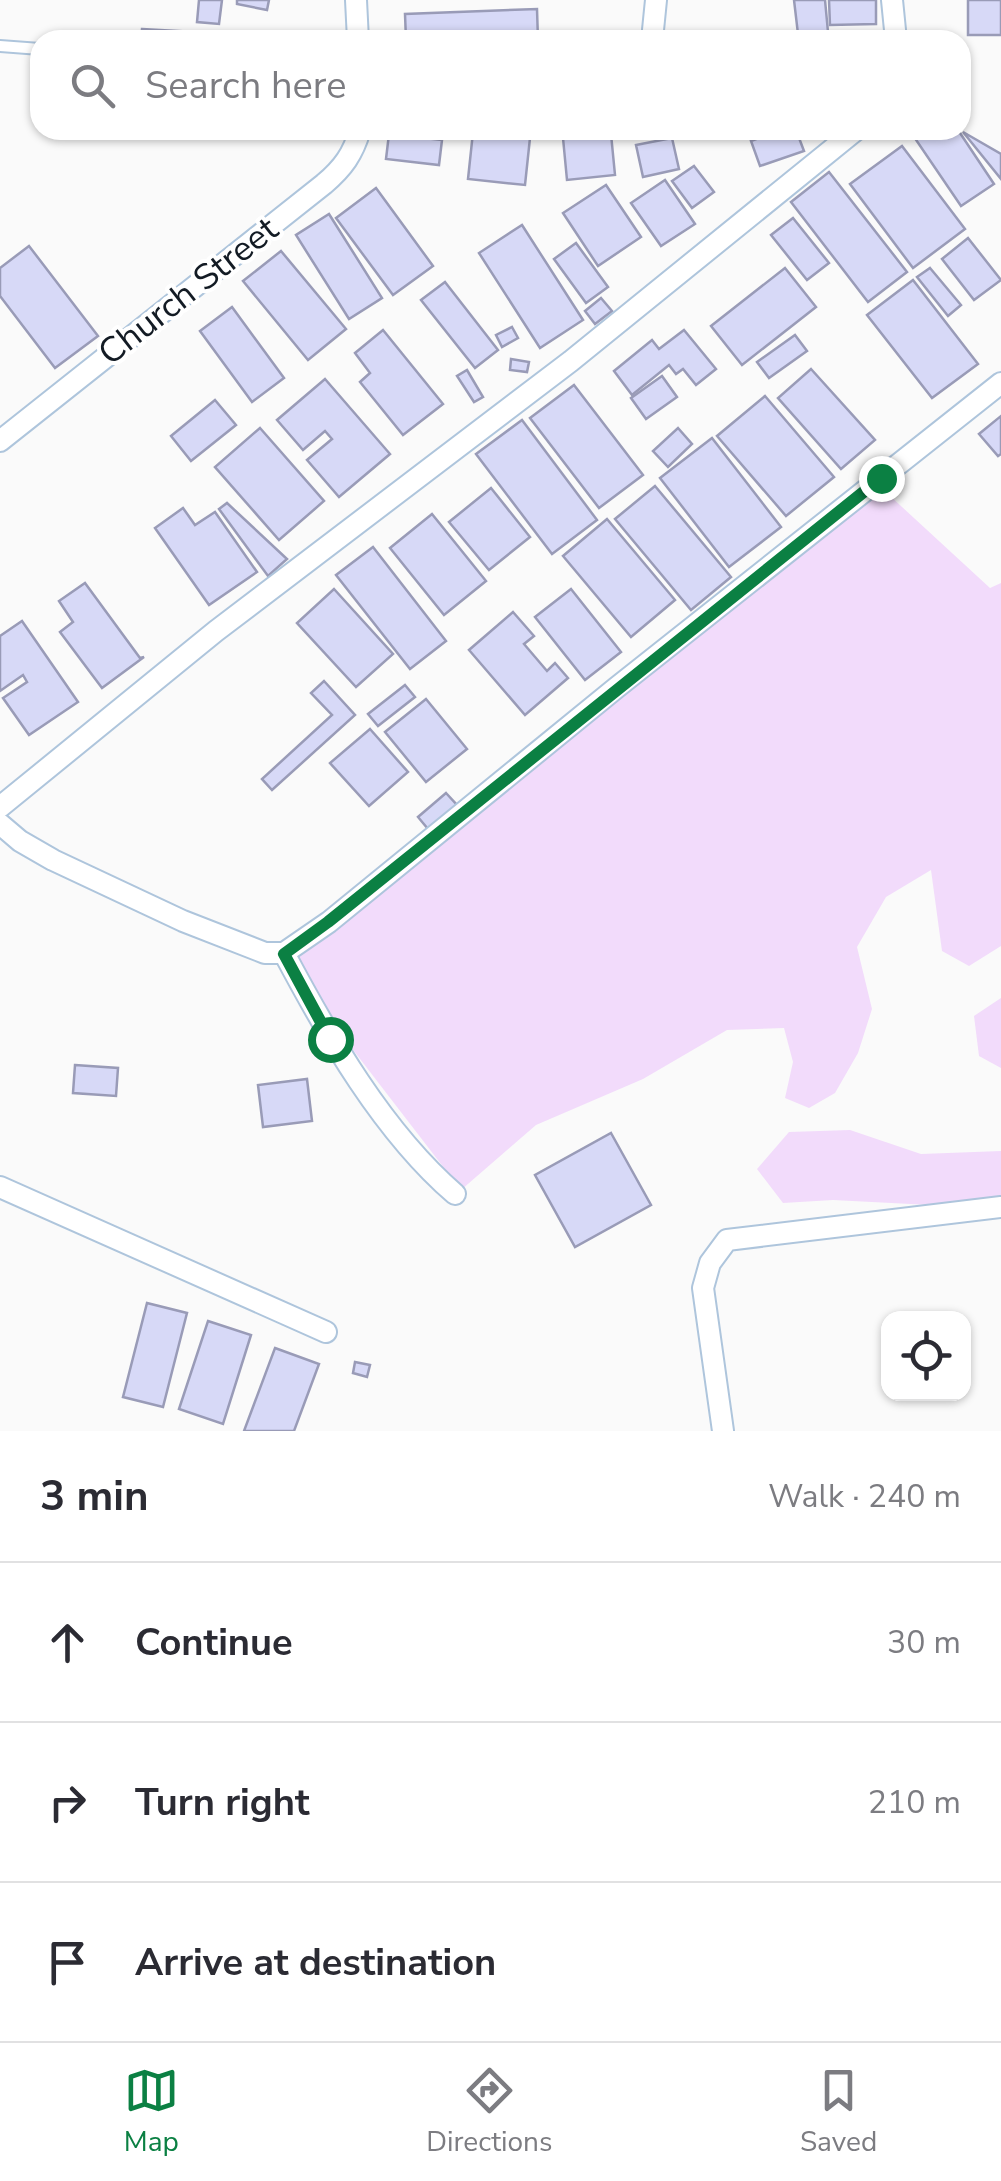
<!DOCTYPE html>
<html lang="en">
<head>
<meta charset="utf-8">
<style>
  :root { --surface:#fff; --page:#f2f2f3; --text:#2b2b33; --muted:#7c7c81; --line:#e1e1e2; --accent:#0b8043 }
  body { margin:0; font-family:"Nunito Sans",sans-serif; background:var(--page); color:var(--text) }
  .controls { position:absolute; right:30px; bottom:30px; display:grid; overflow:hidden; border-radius:20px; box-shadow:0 2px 8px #0004 }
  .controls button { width:90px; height:90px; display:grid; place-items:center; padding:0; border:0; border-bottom:2px solid var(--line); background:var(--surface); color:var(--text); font:50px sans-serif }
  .stop { position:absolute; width:30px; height:30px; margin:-22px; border:8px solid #0b8043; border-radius:50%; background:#fff }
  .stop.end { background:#0b8043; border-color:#fff; box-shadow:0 2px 10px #0008 }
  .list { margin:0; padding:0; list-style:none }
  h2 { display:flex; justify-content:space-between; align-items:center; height:130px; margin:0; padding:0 40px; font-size:42px }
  h2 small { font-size:32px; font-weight:400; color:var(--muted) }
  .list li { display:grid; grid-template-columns:65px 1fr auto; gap:30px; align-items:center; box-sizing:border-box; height:160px; padding:0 40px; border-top:2px solid var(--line) }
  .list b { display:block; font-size:38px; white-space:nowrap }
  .list em { font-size:32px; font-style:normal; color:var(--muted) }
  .icon { flex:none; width:55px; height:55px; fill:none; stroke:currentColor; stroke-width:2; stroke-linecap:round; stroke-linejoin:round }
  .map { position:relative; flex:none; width:1001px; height:1431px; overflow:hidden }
  .search { position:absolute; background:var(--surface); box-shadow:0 2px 8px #0004; left:30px; right:30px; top:30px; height:110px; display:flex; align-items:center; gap:25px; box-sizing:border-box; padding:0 35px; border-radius:30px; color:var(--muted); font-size:38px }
  .sheet { height:610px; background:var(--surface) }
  nav { display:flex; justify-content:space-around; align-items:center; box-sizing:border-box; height:140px; border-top:2px solid var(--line); background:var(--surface); font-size:28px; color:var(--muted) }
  nav a { display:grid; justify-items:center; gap:5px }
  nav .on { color:var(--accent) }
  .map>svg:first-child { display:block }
  .green { fill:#f2dbfb }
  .building { fill:#d7d9f7; stroke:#999bb7; stroke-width:2.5 }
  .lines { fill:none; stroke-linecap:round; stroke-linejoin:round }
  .service-casing { stroke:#aec5dc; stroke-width:14 }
  .minor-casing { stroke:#aec5dc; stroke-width:24 }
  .service { stroke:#fff; stroke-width:10 }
  .minor { stroke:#fff; stroke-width:20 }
  .route { stroke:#0b8043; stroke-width:12 }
  .labels { text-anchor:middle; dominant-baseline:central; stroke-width:8; stroke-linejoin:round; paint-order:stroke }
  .street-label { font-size:35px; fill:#131b24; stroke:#fff }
</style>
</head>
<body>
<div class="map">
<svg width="1001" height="1431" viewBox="0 0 1001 1431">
  <rect width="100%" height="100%" fill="#fafafa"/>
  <g class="green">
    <path d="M876 483 990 588 1001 583V946L969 966 942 951 931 870 886 897 857 947 872 1009 858 1053 835 1093 809 1108 785 1098 793 1062 784 1028 727 1030 643 1079 536 1125 461 1190 310 994 294 950Z"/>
    <path d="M1001 998V1068L979 1056 974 1016Z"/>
    <path d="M850 1130 921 1154 1001 1151V1201L969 1207 833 1200 783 1203 757 1169 789 1132Z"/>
  </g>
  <g class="building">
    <path d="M199 0H222L219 24 197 22Z"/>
    <path d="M237 0H269L267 10 237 4Z"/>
    <path d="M794 0H825L828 32 798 34Z"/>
    <path d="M829 0H876V24L830 25Z"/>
    <rect x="968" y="0" width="33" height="35"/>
    <path d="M537 9 538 40H406L405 14Z"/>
    <path d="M142 29 195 32 194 40H141Z"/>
    <path d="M781 130H796L804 151 760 166 751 141Z"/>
    <path d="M958 130 994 184 961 206 910 131Z"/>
    <path d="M473 132 530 138 525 185 468 179Z"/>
    <path d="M963 132 1001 154V179Z"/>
    <path d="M389 134 442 140 439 165 386 159Z"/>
    <path d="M611 134 615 175 567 180 563 138Z"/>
    <path d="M672 138 679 169 643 177 636 145Z"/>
    <path d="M902 146 965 229 913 268 850 184Z"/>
    <path d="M694 166 714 192 692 208 672 181Z"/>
    <path d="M829 172 907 272 868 302 791 202Z"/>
    <path d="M665 180 695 224 661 246 631 203Z"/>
    <path d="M606 185 641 237 598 266 563 213Z"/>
    <path d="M376 188 433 266 393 295 336 218Z"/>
    <path d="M329 214 382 298 349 319 296 235Z"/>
    <path d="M793 218 829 263 807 280 771 235Z"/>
    <path d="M522 225 583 320 540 348 479 253Z"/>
    <path d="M968 238 1001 280 974 300 942 259Z"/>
    <path d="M576 243 608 287 586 303 554 259Z"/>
    <path d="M29 246 98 336 55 368 0 296V268Z"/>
    <path d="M281 251 346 329 308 360 243 281Z"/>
    <path d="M785 268 816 307 742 365 711 326Z"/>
    <path d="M930 268 961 305 948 316 917 277Z"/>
    <path d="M913 280 978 364 932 398 867 315Z"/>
    <path d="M445 282 498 350 475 368 421 300Z"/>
    <path d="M601 298 612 311 595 324 585 311Z"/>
    <path d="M232 307 284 378 252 402 200 331Z"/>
    <path d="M512 327 518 338 502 347 496 335Z"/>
    <path d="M383 330 443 404 403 435 360 382 370 373 355 353Z"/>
    <path d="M684 330 716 369 696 385 683 369 676 374 669 365 632 395 614 371 652 340 659 349Z"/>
    <path d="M795 335 807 351 769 378 757 362Z"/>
    <path d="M511 359 529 362 527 372 510 370Z"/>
    <path d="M811 369 875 440 841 469 778 398Z"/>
    <path d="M467 370 483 397 474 402 457 376Z"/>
    <path d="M662 376 677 397 646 419 631 398Z"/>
    <path d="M325 379 390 454 339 497 307 460 332 439 325 431 303 450 277 420Z"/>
    <path d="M574 385 643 475 599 508 530 418Z"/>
    <path d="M765 396 834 477 786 516 717 436Z"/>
    <path d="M215 400 236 425 191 461 171 436Z"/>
    <path d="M1001 416V454L998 456 979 434Z"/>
    <path d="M522 420 597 520 552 554 476 454Z"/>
    <path d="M260 428 324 501 279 540 215 467Z"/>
    <path d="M678 428 692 444 668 467 653 451Z"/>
    <path d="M712 438 781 527 729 567 660 478Z"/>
    <path d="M655 486 731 577 691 610 615 519Z"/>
    <path d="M491 488 530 537 489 570 449 522Z"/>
    <path d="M227 503 287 559 268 576 219 509Z"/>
    <path d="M183 508 195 525 215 512 257 572 209 605 155 528Z"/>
    <path d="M432 514 486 581 444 615 390 548Z"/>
    <path d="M607 519 675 600 631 637 563 556Z"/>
    <path d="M373 547 446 641 410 669 336 575Z"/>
    <path d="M85 583 140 658 144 657 102 688 60 632 73 622 59 601Z"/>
    <path d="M334 589 393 654 356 687 297 623Z"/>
    <path d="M571 589 621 652 585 680 535 617Z"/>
    <path d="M513 612 534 636 524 644 547 671 555 663 568 678 525 715 469 650Z"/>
    <path d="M22 621 78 702 29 735 3 698 27 682 23 675 0 691V636Z"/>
    <path d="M324 681 355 715 272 790 262 779 332 715 311 693Z"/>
    <path d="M405 685 415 697 378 726 368 714Z"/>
    <path d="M426 699 467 749 426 782 385 732Z"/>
    <path d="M370 729 408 772 369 806 330 763Z"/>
    <path d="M446 793 457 805 428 829 418 817Z"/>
    <path d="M75 1065 118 1068 116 1096 73 1093Z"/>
    <path d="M307 1079 312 1121 263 1127 258 1085Z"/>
    <path d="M611 1133 651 1205 575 1247 535 1175Z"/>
    <path d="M147 1303 187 1313 163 1407 123 1397Z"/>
    <path d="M208 1321 251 1335 223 1424 179 1409Z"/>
    <path d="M275 1348 319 1364 294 1431H244Z"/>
    <path d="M355 1362 370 1365 367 1377 353 1373Z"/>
  </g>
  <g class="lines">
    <g class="service-casing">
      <path id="service" d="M0 46 40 49"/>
    </g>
    <g class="minor-casing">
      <g id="minor">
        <path d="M356 0 358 40"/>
        <path d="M892 0 896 40"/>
        <path d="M652 40 656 0"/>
        <path d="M0 441 324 184C343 168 353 154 360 130"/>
        <path d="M0 807 216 631 571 361 856 130"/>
        <path d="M0 824 20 841 53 860 183 921 265 953H284L329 922 616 688 1001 383"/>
        <path d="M284 953C328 1036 383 1132 455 1194"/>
        <path d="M0 1187 326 1332"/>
        <path d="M723 1431 703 1288 710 1263 727 1240 1001 1207"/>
      </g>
    </g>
    <use href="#service" class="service"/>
    <use href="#minor" class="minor"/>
  </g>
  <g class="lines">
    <path class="route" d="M330 1039 284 954 328 922 881 478"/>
  </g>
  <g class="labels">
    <g class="street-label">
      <text transform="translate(188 291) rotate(-38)">Church Street</text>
    </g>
  </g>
</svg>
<div class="controls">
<button><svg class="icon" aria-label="locate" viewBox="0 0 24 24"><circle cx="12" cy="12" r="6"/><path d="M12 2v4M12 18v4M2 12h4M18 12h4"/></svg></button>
</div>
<div class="stop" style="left:330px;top:1039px"></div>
<div class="stop end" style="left:881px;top:478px"></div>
<div class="search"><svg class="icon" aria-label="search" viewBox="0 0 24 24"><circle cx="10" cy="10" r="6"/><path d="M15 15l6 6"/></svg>Search here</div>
</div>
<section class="sheet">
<h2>3 min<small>Walk · 240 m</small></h2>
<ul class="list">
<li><svg class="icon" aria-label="ahead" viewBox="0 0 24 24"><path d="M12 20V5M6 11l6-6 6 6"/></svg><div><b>Continue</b></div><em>30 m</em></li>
<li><svg class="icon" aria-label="right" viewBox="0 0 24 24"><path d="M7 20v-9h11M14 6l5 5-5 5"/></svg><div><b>Turn right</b></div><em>210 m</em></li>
<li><svg class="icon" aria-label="arrive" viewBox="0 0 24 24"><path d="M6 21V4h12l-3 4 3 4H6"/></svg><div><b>Arrive at destination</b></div></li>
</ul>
</section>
<nav>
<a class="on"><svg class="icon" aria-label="map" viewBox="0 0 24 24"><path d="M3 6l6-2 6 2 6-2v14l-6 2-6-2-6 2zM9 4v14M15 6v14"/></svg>Map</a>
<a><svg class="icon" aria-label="directions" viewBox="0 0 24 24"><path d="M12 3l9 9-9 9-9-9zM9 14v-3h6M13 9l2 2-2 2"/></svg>Directions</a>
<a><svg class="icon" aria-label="saved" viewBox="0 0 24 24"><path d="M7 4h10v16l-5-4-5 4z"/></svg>Saved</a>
</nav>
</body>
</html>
